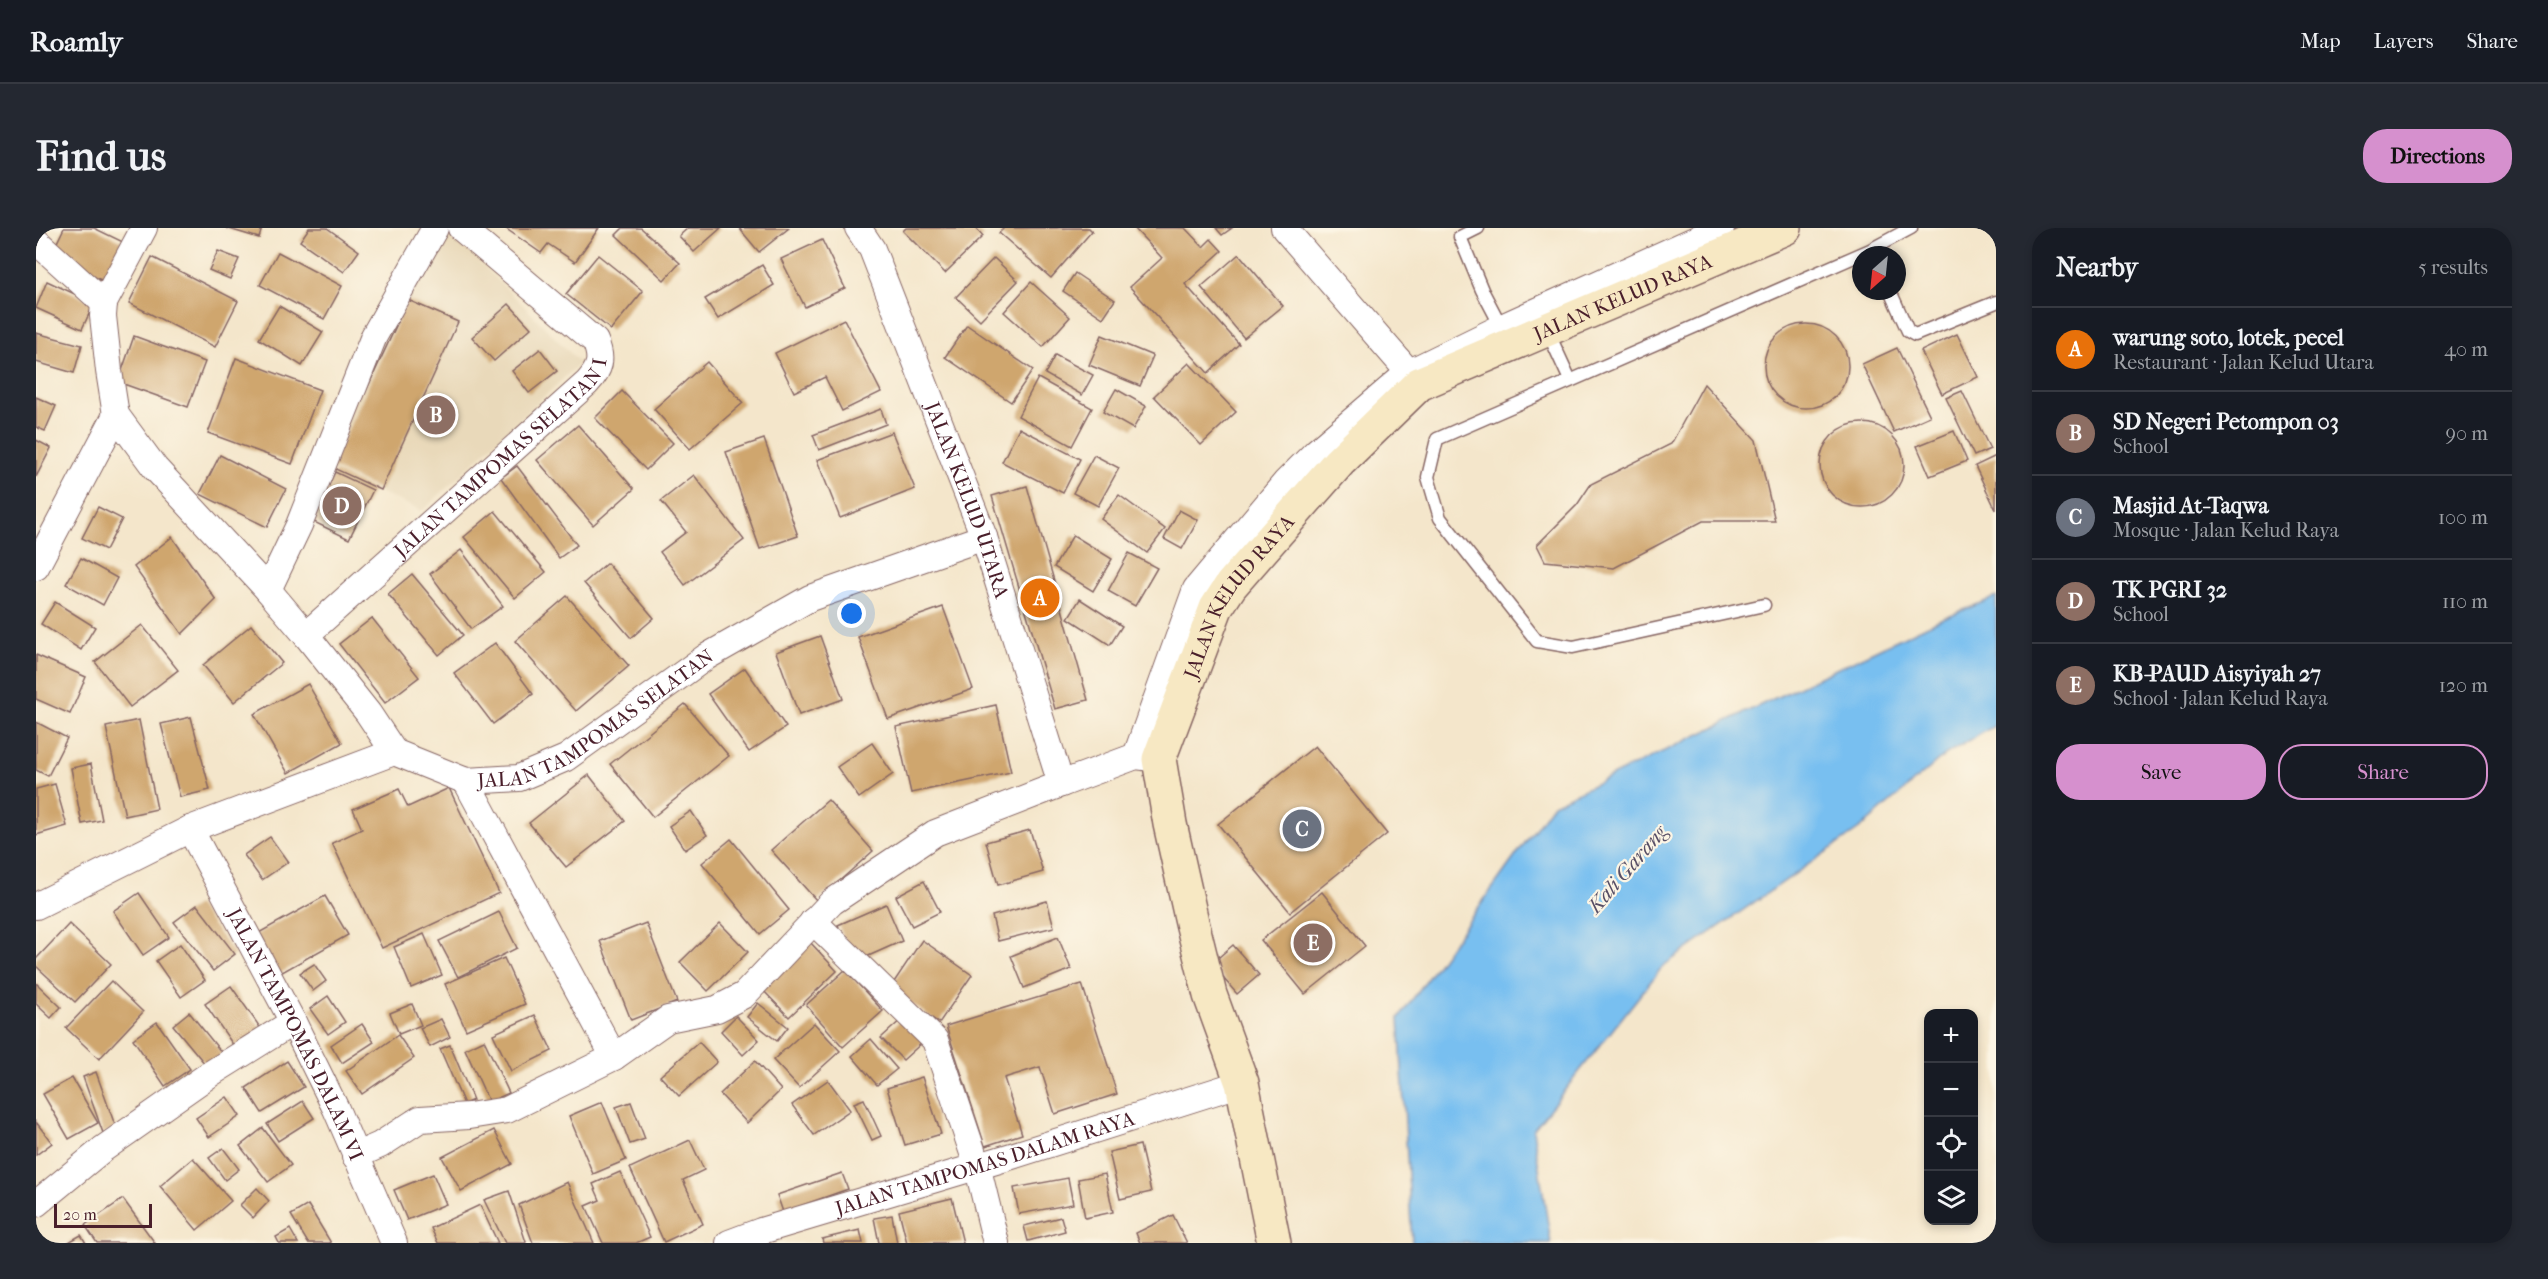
<!DOCTYPE html>
<html lang="en">
<head>
<meta charset="utf-8">
<style>
  :root { --surface:#171b24; --page:#242831; --text:#f1f3f6; --muted:#9ea1a6; --line:#363941; --accent:#d690ce }
  body { margin:0; font-family:"IM FELL French Canon",serif; background:var(--page); color:var(--text) }
  .controls { position:absolute; right:18px; bottom:18px; display:grid; overflow:hidden; border-radius:12px; box-shadow:0 3px 9px #0003 }
  .controls button { width:54px; height:54px; display:grid; place-items:center; padding:0; border:0; border-bottom:2px solid var(--line); background:var(--surface); color:var(--text); font:30px sans-serif }
  .compass { position:absolute; left:1816px; top:18px; width:54px; height:54px; border-radius:50%; background:var(--surface); box-shadow:0 3px 9px #0003; rotate:207deg }
  .scale { position:absolute; left:18px; bottom:15px; width:98px; box-sizing:border-box; padding-left:6px; border:3px solid #4a1f2b; border-top:0; font-size:16px; line-height:21px; white-space:nowrap; color:#4a1f2b; -webkit-text-stroke:4px #fcf5e5; paint-order:stroke }
  .you { position:absolute; left:816px; top:386px; width:21px; height:21px; margin:-15px; border:4px solid #fff; border-radius:50%; background:#1a73e8; box-shadow:0 0 0 9px #1a73e833 }
  .badge { display:grid; place-items:center; width:39px; height:39px; border-radius:50%; background:var(--accent); color:#fff; font-size:20px; font-weight:700 }
  .pin { position:absolute; translate:-50% -50%; border:3px solid #fff; box-shadow:0 2px 6px #0006 }
  .list { margin:0; padding:0; list-style:none }
  h2 { display:flex; justify-content:space-between; align-items:center; height:78px; margin:0; padding:0 24px; font-size:26px }
  h2 small { font-size:20px; font-weight:400; color:var(--muted) }
  .list li { display:grid; grid-template-columns:39px 1fr auto; gap:18px; align-items:center; box-sizing:border-box; height:84px; padding:0 24px; border-top:2px solid var(--line) }
  .list b { display:block; font-size:22px; white-space:nowrap }
  .list p { margin:0; font-size:20px; white-space:nowrap; color:var(--muted) }
  .list em { font-size:20px; font-style:normal; color:var(--muted) }
  .actions { display:flex; gap:12px; padding:18px 24px }
  .actions a { flex:1; padding:14px 0; border:2px solid var(--accent); border-radius:24px; text-align:center; font-size:21px; color:var(--accent) }
  .actions .main { background:var(--accent); color:#111 }
  .icon { flex:none; width:33px; height:33px; fill:none; stroke:currentColor; stroke-width:2; stroke-linecap:round; stroke-linejoin:round }
  .map { position:relative; flex:none; width:1960px; height:1015px; overflow:hidden; border-radius:24px }
  header { display:flex; align-items:center; gap:36px; box-sizing:border-box; height:84px; padding:0 30px; background:var(--surface); border-bottom:2px solid var(--line) }
  header strong { font-size:28px }
  nav { display:flex; gap:33px; margin-inline-start:auto; font-size:21px }
  .intro { display:flex; align-items:center; justify-content:space-between; box-sizing:border-box; height:144px; padding:0 36px }
  h1 { margin:0; font-size:42px }
  .button { padding:15px 27px; border-radius:24px; background:var(--accent); color:#111; font-size:21px; font-weight:700 }
  main { display:flex; gap:36px; padding:0 36px }
  aside { flex:1; background:var(--surface); border-radius:24px; box-shadow:0 3px 9px #0003 }
  .map>svg:first-child { display:block }
  .built { fill:#e9d9ba }
  .water { fill:#78bff0; stroke:#616f8e; stroke-width:1.5 }
  .building { fill:#cfa66e }
  .lines { fill:none; stroke-linecap:round; stroke-linejoin:round }
  .lane-casing { stroke:#866563; stroke-width:15 }
  .street-casing { stroke:#866563; stroke-width:28 }
  .secondary-casing { stroke:#866563; stroke-width:36 }
  .lane { stroke:#fff; stroke-width:12 }
  .street { stroke:#fff; stroke-width:26 }
  .secondary { stroke:#f7e8c3; stroke-width:33 }
  .labels { text-anchor:middle; dominant-baseline:central; stroke-width:4.5; stroke-linejoin:round; paint-order:stroke }
  .street-label { font-size:20px; fill:#4a1f2b; stroke:#fcf5e5 }
  .water-label { font-size:21px; font-style:italic; fill:#584f66; stroke:#fcf5e5 }
</style>
</head>
<body>
<header>
<strong>Roamly</strong>
<nav><a>Map</a><a>Layers</a><a>Share</a></nav>
</header>
<div class="intro"><h1>Find us</h1><a class="button">Directions</a></div>
<main>
<div class="map">
<svg width="1960" height="1015" viewBox="0 0 1960 1015">
  <rect width="100%" height="100%" fill="#fcf5e5"/>
  <filter id="ink" filterUnits="userSpaceOnUse"><feTurbulence type="fractalNoise" baseFrequency=".0167" numOctaves="2"/><feDisplacementMap in="SourceGraphic" scale="12" xChannelSelector="R" yChannelSelector="G"/><feConvolveMatrix kernelMatrix="1 2 1 2 8 2 1 2 1" color-interpolation-filters="sRGB"/></filter>
  <filter id="wash" filterUnits="userSpaceOnUse"><feTurbulence type="fractalNoise" baseFrequency=".008" numOctaves="4" result="noise"/><feDisplacementMap in="SourceGraphic" scale="24" xChannelSelector="R" yChannelSelector="G"/><feGaussianBlur stdDeviation="1.35" result="paint"/><feColorMatrix in="noise" values="0 0 0 0 0 0 0 0 0 0 0 0 0 0 0 0 0 1.4 0 .05"/><feComposite in="paint" operator="in"/></filter>
  <g filter="url(#wash)">
    <rect width="100%" height="100%" fill="#f4e6cb"/>
    <path class="built" d="M411 0 544 135 386 283 288 239 366 65Z"/>
    <path class="water" d="M1960 369V497L1910 526 1826 599 1627 738 1497 902 1515 1015H1376L1363 790 1517 576 1907 390Z"/>
    <g id="blocks">
      <g class="building">
        <path d="M28 0H58L87 14 67 53 15 27Z"/>
        <path d="M190 0H226L223 10Z"/>
        <path d="M273 0H291L323 23 308 44 264 13Z"/>
        <path d="M469 0H563L539 34 512 16 505 25Z"/>
        <path d="M587 0H605L644 35 628 52 580 7Z"/>
        <path d="M652 0H685L658 24 643 8Z"/>
        <path d="M703 0H753L723 24Z"/>
        <path d="M870 0H940L947 8 909 45 867 3Z"/>
        <path d="M968 0H1053L1056 3 1015 50 963 5Z"/>
        <path d="M1098 0H1149L1167 19 1175 11 1186 23 1149 56 1203 116 1172 145 1094 59 1126 30Z"/>
        <path d="M1180 0H1196L1186 7Z"/>
        <path d="M786 12 809 60 769 79 745 31Z"/>
        <path d="M182 23 203 31 194 51 173 42Z"/>
        <path d="M242 24 306 58 288 91 224 57Z"/>
        <path d="M1203 26 1247 78 1208 110 1165 59Z"/>
        <path d="M562 27 607 63 575 102 530 66Z"/>
        <path d="M116 29 202 73 179 119 93 75Z"/>
        <path d="M958 30 982 53 944 92 920 69Z"/>
        <path d="M726 37 738 57 682 91 669 71Z"/>
        <path d="M1039 45 1079 72 1067 90 1027 63Z"/>
        <path d="M11 53 58 75 46 101 0 80Z"/>
        <path d="M995 54 1034 89 1007 119 968 84Z"/>
        <path d="M372 72 422 94 345 262 295 239Z"/>
        <path d="M473 76 495 100 458 133 436 109Z"/>
        <path d="M243 78 287 104 266 138 223 111Z"/>
        <path d="M808 91 845 164 806 183 789 149 758 164 739 125Z"/>
        <circle cx="1770" cy="138" r="42"/>
        <path d="M931 97 997 142 975 174 909 129Z"/>
        <path d="M0 105 46 117 38 145 0 134Z"/>
        <path d="M1921 106 1942 149 1906 166 1885 123Z"/>
        <path d="M1066 107 1117 128 1104 158 1053 137Z"/>
        <path d="M98 108 169 134 152 179 82 154Z"/>
        <path d="M1861 120 1894 188 1858 204 1826 136Z"/>
        <path d="M504 121 521 143 493 165 476 143Z"/>
        <path d="M1019 127 1057 147 1046 167 1009 146Z"/>
        <path d="M200 130 284 162 256 236 172 205Z"/>
        <path d="M671 134 707 175 654 221 618 181Z"/>
        <path d="M1153 135 1200 184 1165 217 1118 168Z"/>
        <path d="M1002 150 1056 180 1036 218 982 188Z"/>
        <path d="M1668 156 1720 212 1739 293H1667L1578 340 1509 333 1501 317 1541 277 1555 256 1635 216Z"/>
        <path d="M1080 161 1110 178 1097 201 1067 184Z"/>
        <path d="M586 163 637 215 610 242 559 190Z"/>
        <path d="M1926 163 1954 221 1938 228 1910 170Z"/>
        <path d="M0 169 20 178 9 203 0 199Z"/>
        <path d="M845 181 850 196 783 222 777 207Z"/>
        <circle cx="1826" cy="237" r="42"/>
        <path d="M542 197 598 261 557 297 501 232Z"/>
        <path d="M983 200 1044 231 1027 265 966 234Z"/>
        <path d="M1918 203 1931 233 1894 248 1881 218Z"/>
        <path d="M856 204 879 261 804 290 781 232Z"/>
        <path d="M728 211 762 308 724 321 690 224Z"/>
        <path d="M0 212 15 220 0 249Z"/>
        <path d="M184 227 250 261 231 299 164 266Z"/>
        <path d="M1058 227 1083 240 1062 278 1037 265Z"/>
        <path d="M1960 228V282L1939 238Z"/>
        <path d="M481 238 541 317 523 330 465 250Z"/>
        <path d="M299 244 337 262 313 311 276 293Z"/>
        <path d="M658 247 708 312 649 357 624 324 650 304 625 273Z"/>
        <path d="M991 258 1052 472 1019 481 956 268Z"/>
        <path d="M1083 267 1129 301 1111 325 1065 291Z"/>
        <path d="M62 279 86 291 70 322 46 310Z"/>
        <path d="M1143 282 1162 292 1146 321 1128 311Z"/>
        <path d="M459 283 510 344 479 370 428 309Z"/>
        <path d="M1037 307 1076 331 1057 363 1018 339Z"/>
        <path d="M136 309 180 372 146 406 98 339Z"/>
        <path d="M425 322 467 378 435 401 394 346Z"/>
        <path d="M1093 325 1121 340 1099 378 1072 363Z"/>
        <path d="M45 330 81 350 67 377 30 356Z"/>
        <path d="M571 335 618 390 595 410 548 355Z"/>
        <path d="M376 346 427 407 403 427 352 366Z"/>
        <path d="M531 368 593 438 540 483 479 413Z"/>
        <path d="M1044 371 1086 398 1074 417 1032 390Z"/>
        <path d="M19 374 59 399 45 422 5 396Z"/>
        <path d="M907 379 937 461 852 491 822 409Z"/>
        <path d="M336 390 383 449 349 475 303 416Z"/>
        <path d="M106 397 142 442 94 479 59 434Z"/>
        <path d="M215 397 246 435 198 474 167 437Z"/>
        <path d="M784 408 807 471 763 487 740 424Z"/>
        <path d="M459 415 497 466 457 496 418 445Z"/>
        <path d="M0 427 50 449 34 486 0 471Z"/>
        <path d="M709 440 750 499 713 524 672 466Z"/>
        <path d="M272 456 306 515 252 545 218 486Z"/>
        <path d="M649 476 693 528 617 589 574 536Z"/>
        <path d="M960 477 975 544 875 565 860 499Z"/>
        <path d="M155 489 174 562 144 569 125 496Z"/>
        <path d="M103 492 121 581 89 588 70 499Z"/>
        <path d="M0 494 31 510 12 548 0 542Z"/>
        <path d="M836 515 857 546 823 570 801 539Z"/>
        <path d="M1279 518 1351 606 1254 684 1182 596Z"/>
        <path d="M55 536 66 592 46 596 35 540Z"/>
        <path d="M553 547 589 593 530 639 493 595Z"/>
        <path d="M19 556 31 598 0 607V561Z"/>
        <path d="M413 560 463 665 346 720 296 615 326 601 317 581 363 561 372 579Z"/>
        <path d="M792 572 837 623 781 673 735 622Z"/>
        <path d="M655 583 671 607 649 622 633 598Z"/>
        <path d="M994 602 1007 644 962 657 950 614Z"/>
        <path d="M234 609 252 634 226 652 208 627Z"/>
        <path d="M695 611 753 682 724 706 666 635Z"/>
        <path d="M888 653 904 684 876 698 860 668Z"/>
        <path d="M1286 664 1329 718 1269 766 1225 712Z"/>
        <path d="M103 665 133 709 107 727 77 683Z"/>
        <path d="M289 668 312 707 241 747 219 707Z"/>
        <path d="M1011 673 1018 699 962 713 956 688Z"/>
        <path d="M850 676 866 713 819 734 802 697Z"/>
        <path d="M161 677 199 726 177 743 138 694Z"/>
        <path d="M463 684 481 720 422 749 403 713Z"/>
        <path d="M610 695 641 774 595 792 564 713Z"/>
        <path d="M684 695 712 724 672 763 644 734Z"/>
        <path d="M33 696 75 736 39 774 0 738V731Z"/>
        <path d="M388 706 406 747 375 760 358 719Z"/>
        <path d="M1022 709 1035 741 988 760 975 728Z"/>
        <path d="M886 712 936 747 903 795 854 760Z"/>
        <path d="M774 714 801 743 753 789 725 760Z"/>
        <path d="M144 716 169 752 145 769 120 733Z"/>
        <path d="M1197 717 1223 747 1201 766 1175 736Z"/>
        <path d="M468 730 489 776 430 802 409 756Z"/>
        <path d="M278 736 290 753 277 763 264 745Z"/>
        <path d="M809 742 847 783 807 819 770 777Z"/>
        <path d="M75 753 107 784 63 831 30 800Z"/>
        <path d="M0 755 25 779 15 790 0 776Z"/>
        <path d="M1046 756 1081 866 1019 886 1004 839 968 850 986 906 949 918 910 798Z"/>
        <path d="M195 758 228 805 202 824 169 776Z"/>
        <path d="M292 768 309 794 292 806 274 781Z"/>
        <path d="M722 775 752 799 741 813 711 789Z"/>
        <path d="M376 776 385 797 363 806 354 785Z"/>
        <path d="M153 784 190 830 174 842 137 797Z"/>
        <path d="M499 787 516 823 475 843 457 806Z"/>
        <path d="M700 788 723 812 707 827 685 803Z"/>
        <path d="M867 790 888 813 867 832 845 810Z"/>
        <path d="M405 791 414 809 394 819 384 800Z"/>
        <path d="M121 794 154 841 129 858 97 811Z"/>
        <path d="M778 795 804 823 763 860 737 832Z"/>
        <path d="M326 796 338 814 306 835 295 817Z"/>
        <path d="M362 807 378 830 326 866 310 843Z"/>
        <path d="M835 811 861 841 841 857 816 828Z"/>
        <path d="M448 812 473 865 453 874 429 821Z"/>
        <path d="M663 814 681 834 643 868 624 848Z"/>
        <path d="M414 817 437 872 428 876 404 821Z"/>
        <path d="M251 833 268 859 226 885 210 860Z"/>
        <path d="M719 833 745 862 711 895 684 866Z"/>
        <path d="M60 844 80 900 67 905 47 849Z"/>
        <path d="M886 849 905 906 869 917 851 860Z"/>
        <path d="M36 850 62 895 33 911 7 866Z"/>
        <path d="M792 852 814 882 778 907 756 877Z"/>
        <path d="M191 869 204 888 173 909 160 890Z"/>
        <path d="M828 871 845 908 836 912 818 875Z"/>
        <path d="M267 873 278 890 242 913 231 896Z"/>
        <path d="M566 874 590 932 557 946 533 888Z"/>
        <path d="M595 874 609 911 594 916 580 879Z"/>
        <path d="M0 894 16 915 0 927Z"/>
        <path d="M227 900 255 937 232 954 204 918Z"/>
        <path d="M458 902 476 936 425 963 406 929Z"/>
        <path d="M654 912 668 942 647 952 667 996 628 1014 594 940Z"/>
        <path d="M1104 917 1115 964 1084 971 1073 924Z"/>
        <path d="M187 920 203 941 189 952 173 930Z"/>
        <path d="M157 930 195 973 161 1002 124 958Z"/>
        <path d="M584 944 614 1009 600 1015H567L550 978 564 972 557 956Z"/>
        <path d="M806 945 812 961 747 984 741 967Z"/>
        <path d="M397 946 410 976 371 992 358 962Z"/>
        <path d="M1069 946 1077 984 1049 990 1042 951Z"/>
        <path d="M1032 950 1037 976 983 986 978 960Z"/>
        <path d="M531 954 558 1015H497L483 977Z"/>
        <path d="M221 960 233 973 217 990 204 977Z"/>
        <path d="M473 963 490 1014 489 1015H469L448 972Z"/>
        <path d="M916 970 927 1015H871L863 983Z"/>
        <path d="M87 971 119 1015H61L49 997Z"/>
        <path d="M272 977 295 1015H272L255 987Z"/>
        <path d="M444 977 462 1015H402L395 1000Z"/>
        <path d="M856 987 861 1015H843L838 990Z"/>
        <path d="M1137 987 1151 1015H1104L1100 1005Z"/>
        <path d="M1025 989 1029 1003 992 1013 988 998Z"/>
        <path d="M254 1001 262 1015H243L240 1009Z"/>
        <path d="M824 1002 827 1015H787L786 1011Z"/>
        <path d="M45 1007 50 1015H31Z"/>
        <path d="M6 1009 10 1015H0V1012Z"/>
      </g>
    </g>
  </g>
  <g filter="url(#ink)">
    <use href="#blocks" fill-opacity="0" stroke="#866563" stroke-width="1.5"/>
    <g class="lines">
      <g class="lane-casing">
        <g id="lane">
          <path d="M1442 0 1424 9 1446 62 1467 102"/>
          <path d="M1854 63 1872 103 1879 107 1960 74"/>
          <path d="M1511 102 1534 152"/>
          <path d="M1728 377 1537 419 1501 413 1404 290 1392 249 1401 211 1834 22 1875 0"/>
        </g>
      </g>
      <g class="street-casing">
        <g id="street">
          <path d="M108 0 68 75 67 88 73 143 80 187 119 240 232 362 270 407 332 485 358 524"/>
          <path id="s1" d="M822 0 836 21 948 309 1025 556 1100 528 1116 530"/>
          <path d="M1248 0 1383 156"/>
          <path d="M0 13 68 75"/>
          <path d="M0 339 80 187"/>
          <path d="M232 362 263 297 338 108 399 0"/>
          <path id="s2" d="M270 407 551 155C564 141 567 131 559 113L425 0"/>
          <path d="M1100 528 1160 361 1249 255 1281 223 1372 145 1466 99 1685 0"/>
          <path d="M430 553 578 829"/>
          <path id="s3" d="M154 601 257 794 300 881 358 1015"/>
          <path id="s4" d="M0 678 154 601 358 524 430 553 483 550 530 530 670 429 774 370 948 309"/>
          <path d="M777 693 899 812 941 937 960 1015"/>
          <path d="M319 928 344 917 384 891 433 888 471 882 578 829 632 791 681 781 708 767 796 674 899 605 1025 556"/>
          <path d="M0 976 67 921 174 846 257 794"/>
          <path id="s5" d="M693 1015 725 1003 963 932 1206 855"/>
        </g>
      </g>
      <g class="secondary-casing">
        <g id="secondary">
          <path id="s6" d="M1238 1015 1206 855 1174 767 1156 694 1134 596 1123 531 1180 380 1195 357 1303 234 1383 156 1749 0"/>
        </g>
      </g>
      <use href="#lane" class="lane"/>
      <use href="#street" class="street"/>
      <use href="#secondary" class="secondary"/>
    </g>
  </g>
  <g class="labels">
    <g class="street-label">
      <text stroke="none"><textPath href="#s6" startOffset="1184">JALAN KELUD RAYA</textPath></text>
      <text stroke="none"><textPath href="#s2" startOffset="264">JALAN TAMPOMAS SELATAN I</textPath></text>
      <text stroke="none"><textPath href="#s1" startOffset="294">JALAN KELUD UTARA</textPath></text>
      <text stroke="none"><textPath href="#s6" startOffset="681">JALAN KELUD RAYA</textPath></text>
      <text stroke="none"><textPath href="#s4" startOffset="615">JALAN TAMPOMAS SELATAN</textPath></text>
      <text stroke="none"><textPath href="#s3" startOffset="231">JALAN TAMPOMAS DALAM VI</textPath></text>
      <text stroke="none"><textPath href="#s5" startOffset="268">JALAN TAMPOMAS DALAM RAYA</textPath></text>
    </g>
    <g class="water-label">
      <text transform="translate(1591 641) rotate(-49)">Kali Garang</text>
    </g>
  </g>
</svg>
<div class="controls">
<button>+</button>
<button>−</button>
<button><svg class="icon" aria-label="locate" viewBox="0 0 24 24"><circle cx="12" cy="12" r="6"/><path d="M12 2v4M12 18v4M2 12h4M18 12h4"/></svg></button>
<button><svg class="icon" aria-label="layers" viewBox="0 0 24 24"><path d="M12 4l9 5-9 5-9-5zM3 14l9 5 9-5"/></svg></button>
</div>
<svg class="compass" viewBox="-18 -18 36 36"><path d="M0-13l5 13h-10z" fill="#e53935"/><path d="M0 13l5-13h-10z" fill="#9ea1a6"/></svg>
<div class="scale">20 m</div>
<div class="you"></div>
<div class="pin badge" style="left:1004px;top:370px;background:#e8710a">A</div>
<div class="pin badge" style="left:400px;top:187px;background:#8d6e63">B</div>
<div class="pin badge" style="left:1266px;top:601px;background:#6b7280">C</div>
<div class="pin badge" style="left:306px;top:278px;background:#8d6e63">D</div>
<div class="pin badge" style="left:1277px;top:715px;background:#8d6e63">E</div>
</div>
<aside>
<h2>Nearby<small>5 results</small></h2>
<ul class="list">
<li><span class="badge" style="background:#e8710a">A</span><div><b>warung soto, lotek, pecel</b><p>Restaurant · Jalan Kelud Utara</p></div><em>40 m</em></li>
<li><span class="badge" style="background:#8d6e63">B</span><div><b>SD Negeri Petompon 03</b><p>School</p></div><em>90 m</em></li>
<li><span class="badge" style="background:#6b7280">C</span><div><b>Masjid At-Taqwa</b><p>Mosque · Jalan Kelud Raya</p></div><em>100 m</em></li>
<li><span class="badge" style="background:#8d6e63">D</span><div><b>TK PGRI 32</b><p>School</p></div><em>110 m</em></li>
<li><span class="badge" style="background:#8d6e63">E</span><div><b>KB-PAUD Aisyiyah 27</b><p>School · Jalan Kelud Raya</p></div><em>120 m</em></li>
</ul>
<div class="actions"><a class="main">Save</a><a>Share</a></div>
</aside>
</main>
</body>
</html>
